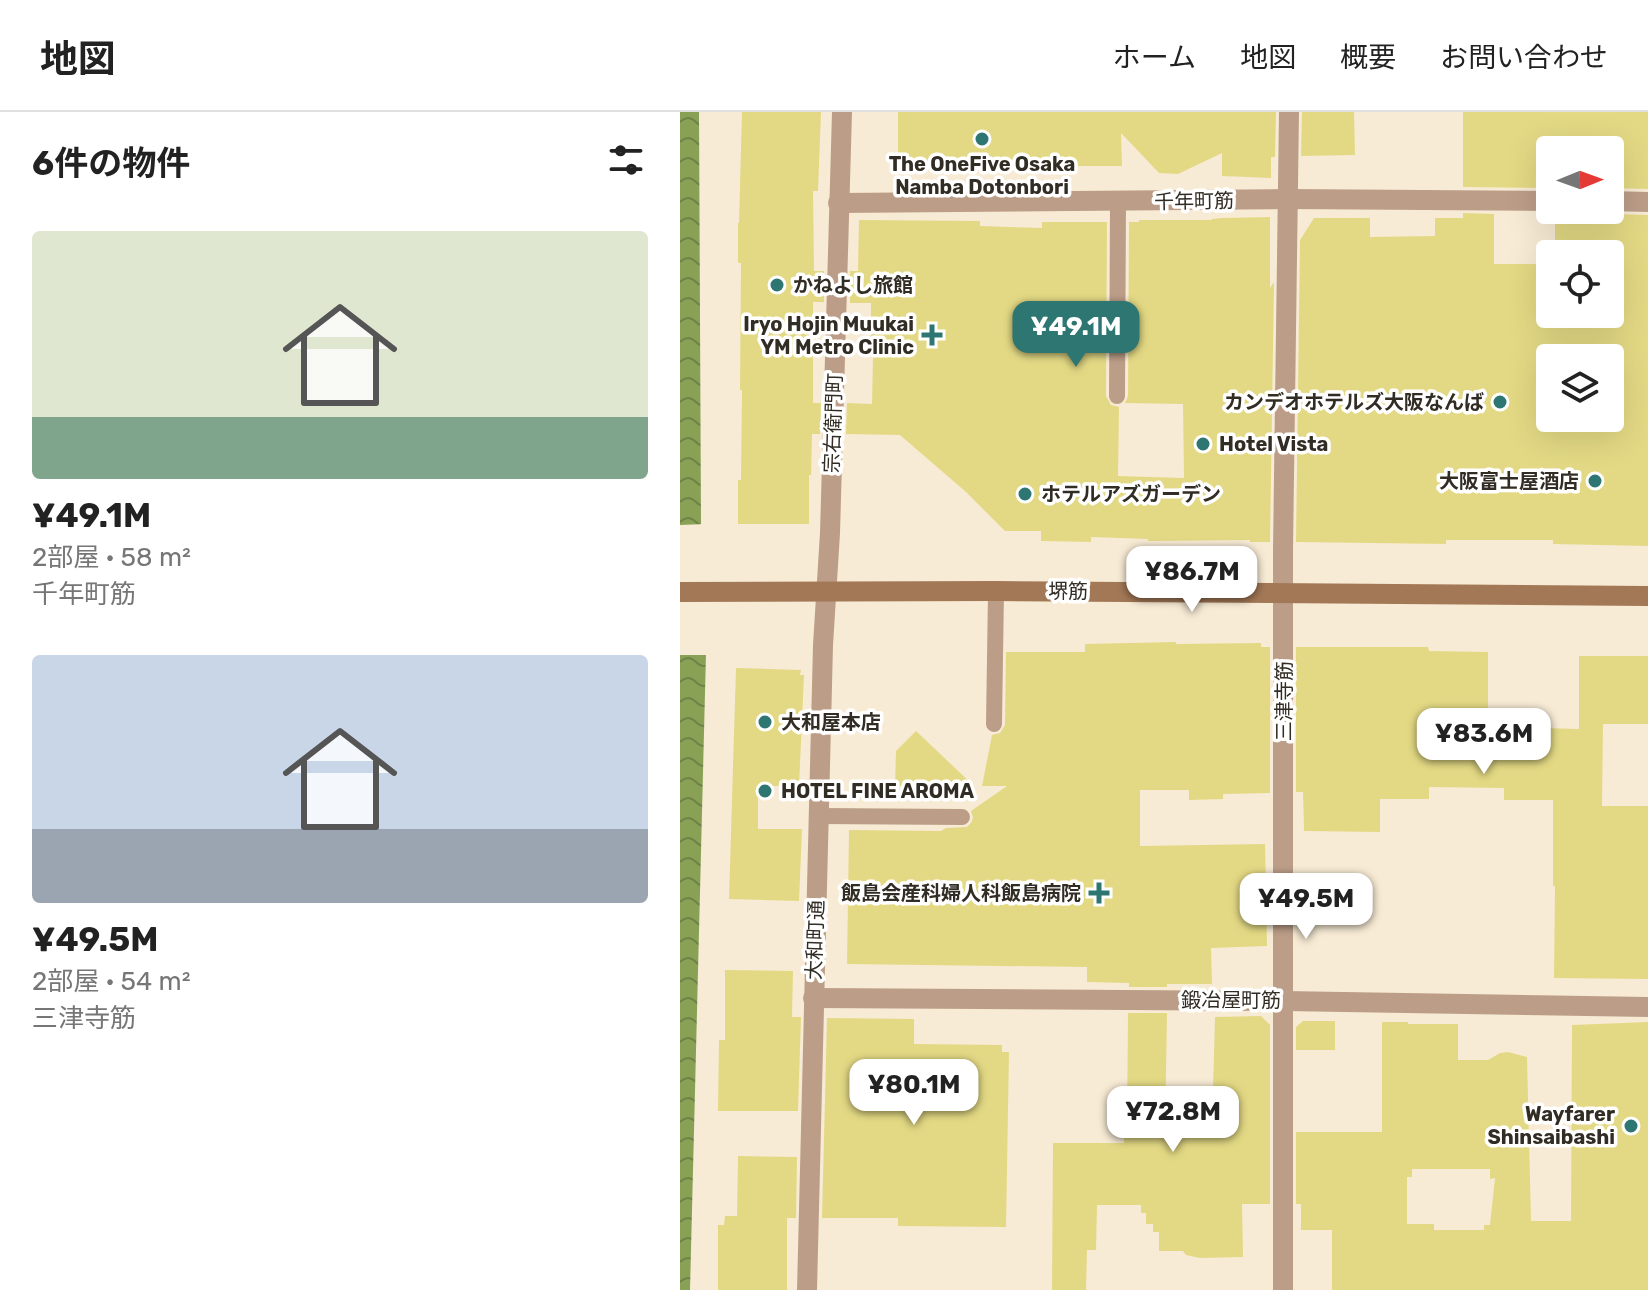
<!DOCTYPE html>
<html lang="ja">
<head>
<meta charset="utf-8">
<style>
	:root { --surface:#fff; --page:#f2f2f2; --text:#222; --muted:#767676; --line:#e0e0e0; --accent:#2d7671 }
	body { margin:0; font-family:Rubik,"Noto Sans JP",sans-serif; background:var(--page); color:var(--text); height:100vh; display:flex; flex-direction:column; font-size:30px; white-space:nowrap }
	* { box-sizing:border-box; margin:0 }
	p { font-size:26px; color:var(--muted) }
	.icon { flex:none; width:44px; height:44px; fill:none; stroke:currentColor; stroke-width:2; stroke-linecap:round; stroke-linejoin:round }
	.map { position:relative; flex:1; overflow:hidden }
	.drawer { display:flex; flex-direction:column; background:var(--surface); width:680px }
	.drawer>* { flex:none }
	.needle { width:52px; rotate:89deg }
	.controls { position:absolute; left:856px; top:24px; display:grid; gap:16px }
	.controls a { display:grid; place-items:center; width:88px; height:88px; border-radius:8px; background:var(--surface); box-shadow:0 8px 32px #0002; font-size:40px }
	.price { position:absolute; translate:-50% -68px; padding:0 18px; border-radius:16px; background:#fff; color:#222; font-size:26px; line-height:52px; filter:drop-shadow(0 2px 4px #0008) }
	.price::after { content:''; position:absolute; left:50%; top:48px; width:24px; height:18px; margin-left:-12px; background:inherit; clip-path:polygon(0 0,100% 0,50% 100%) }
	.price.active { background:var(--accent); color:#fff }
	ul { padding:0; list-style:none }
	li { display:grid; align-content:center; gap:16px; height:424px; padding:0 32px }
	li span { display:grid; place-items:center; height:248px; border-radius:8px; color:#555 }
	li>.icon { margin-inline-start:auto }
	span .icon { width:144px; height:144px; fill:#fffc; stroke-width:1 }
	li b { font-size:34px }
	h2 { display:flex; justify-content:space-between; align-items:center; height:96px; padding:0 32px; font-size:34px }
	header { display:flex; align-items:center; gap:48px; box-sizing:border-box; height:112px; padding:0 40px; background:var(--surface); border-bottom:2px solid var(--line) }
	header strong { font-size:38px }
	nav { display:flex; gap:44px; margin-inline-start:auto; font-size:28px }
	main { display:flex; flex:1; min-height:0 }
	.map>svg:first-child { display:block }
	.water { fill:url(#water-waves) }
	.pier { fill:#f8ebd5 }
	.building { fill:#e3d984; fill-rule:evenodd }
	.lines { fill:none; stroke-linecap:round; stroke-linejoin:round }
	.service { stroke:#bc9e88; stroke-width:16 }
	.minor { stroke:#bc9e88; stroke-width:20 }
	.secondary { stroke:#a37856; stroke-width:20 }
	.poi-dot { fill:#2d7671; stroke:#fff; stroke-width:3 }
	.labels { text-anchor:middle; stroke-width:7; stroke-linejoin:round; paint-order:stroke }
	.poi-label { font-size:20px; font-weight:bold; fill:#312c24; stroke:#fff; text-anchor:start }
	.street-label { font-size:20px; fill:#312c24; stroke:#fff }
</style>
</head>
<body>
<header>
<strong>地図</strong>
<nav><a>ホーム</a><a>地図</a><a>概要</a><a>お問い合わせ</a></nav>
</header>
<main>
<section class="drawer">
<h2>6件の物件<svg class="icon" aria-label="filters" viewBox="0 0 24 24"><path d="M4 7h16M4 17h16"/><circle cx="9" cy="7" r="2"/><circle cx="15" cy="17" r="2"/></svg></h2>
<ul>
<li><span style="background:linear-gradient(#dfe7d0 75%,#7fa58c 0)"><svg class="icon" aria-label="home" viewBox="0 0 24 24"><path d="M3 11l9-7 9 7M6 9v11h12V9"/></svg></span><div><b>¥49.1M</b><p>2部屋 · 58 m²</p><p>千年町筋</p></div></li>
<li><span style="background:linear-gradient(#c9d6e8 70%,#9aa5b1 0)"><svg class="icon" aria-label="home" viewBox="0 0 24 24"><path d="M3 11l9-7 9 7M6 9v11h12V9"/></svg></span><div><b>¥49.5M</b><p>2部屋 · 54 m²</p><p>三津寺筋</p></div></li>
</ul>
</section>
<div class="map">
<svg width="968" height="1178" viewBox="0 0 968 1178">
	<defs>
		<pattern id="water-waves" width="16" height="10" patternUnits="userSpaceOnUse" patternTransform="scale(2)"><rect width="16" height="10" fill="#88a155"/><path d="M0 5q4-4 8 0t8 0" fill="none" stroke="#708346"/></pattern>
	</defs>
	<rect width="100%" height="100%" fill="#f8ebd5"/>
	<polygon class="water" points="0,0 19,0 21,413 26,541 10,1178 0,1178"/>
	<polygon class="pier" points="25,412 30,543 0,543 0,413"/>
	<g class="building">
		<polygon points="62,0 141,0 138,79 133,79 134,159 144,159 144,190 133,190 133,291 141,291 140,322 132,322 131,363 129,363 129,412 58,412 58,368 61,368 62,278 60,278 61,151 58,151 58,111 59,111"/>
		<polygon points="218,0 596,0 595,45 591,45 591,66 542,64 542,41 498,62 479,61 441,21 442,54 218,54"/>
		<polygon points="622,0 674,0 675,43 621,44"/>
		<polygon points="783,0 968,0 968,77 930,76 930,38 870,38 870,76 783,75"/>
		<path d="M783,101L814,102V152H856V202H930V142H875V105L930,106V102L968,103V434L873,432V428H766V432L616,430L620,128L634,106H690V125L755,124V106H783ZM856,246H930V306H856Z"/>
		<polygon points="590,105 590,176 594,170 590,430 570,430 570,428 468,429 468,427 411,425 411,430 361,429 361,419 325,419 286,380 220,323 166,322 167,291 192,292 193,245 191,245 191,191 170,191 170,159 178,159 179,108 300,109 300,114 362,116 362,110 427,110 426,284 431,293 439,295 438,364 504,366 503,292 445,291 448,284 449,110 459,110 459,108 532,108 532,107 542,106"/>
		<polygon points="496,530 496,532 581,531 581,535 590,535 590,681 543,682 543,687 509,688 509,678 460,678 460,734 585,732 587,834 531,836 532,872 487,872 487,875 449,875 449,871 407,870 407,855 167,852 169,718 261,719 266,716 287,715 291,711 293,706 291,699 327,674 302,674 312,623 320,621 325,613 326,540 405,540 405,532"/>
		<polygon points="616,535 748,535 749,539 808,540 808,647 862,647 862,616 899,617 899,544 968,544 968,612 923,612 922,694 968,694 968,867 874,866 875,774 873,774 873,688 824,688 824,676 749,675 749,687 700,687 700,720 624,719 623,680 616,680"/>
		<polygon points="56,556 121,558 120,563 124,563 119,674 78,674 78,717 122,717 119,789 49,787"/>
		<polygon points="236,619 294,674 215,674 216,639"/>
		<polygon points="45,858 113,859 112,905 121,905 118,999 38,999 39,928 45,928"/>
		<polygon points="448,901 487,901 485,1017 532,1017 535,905 581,904 590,913 590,1092 562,1092 563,1145 520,1146 506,1143 503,1139 479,1139 479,1120 473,1120 473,1112 466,1112 466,1101 461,1101 461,1093 417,1093 416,1138 407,1138 406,1178 372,1178 373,1031 444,1031 444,1017 447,1017"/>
		<polygon points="147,906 234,907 234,932 322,933 322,940 329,940 326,1115 218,1114 218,1106 142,1106"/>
		<polygon points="623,909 655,909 655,938 616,938 616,915"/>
		<path d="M702,910H728V912H778V948H808L820,941L828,940L847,945L851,1109H891L892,913L968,910V1178H652V1118H621V1092H616V1020H702ZM732,1057H810V1067L815,1066L810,1113H804V1118H754V1112H727V1065H732Z"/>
		<polygon points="58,1044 117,1045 116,1106 107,1106 107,1178 38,1178 38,1113 44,1113 45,1104 57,1104"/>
	</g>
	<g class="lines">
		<g class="service">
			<polyline points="437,284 438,90"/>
			<polyline points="314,612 316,479"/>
			<polyline points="138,704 282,705"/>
		</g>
		<g class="minor">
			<polyline points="930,89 968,90"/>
			<polyline points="158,91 608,87 870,89"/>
			<polyline points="133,886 604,889 968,895"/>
			<polyline points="127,1178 143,533 150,421 162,0"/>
			<polyline points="603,1178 603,438 609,0"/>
		</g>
		<polyline class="secondary" points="0,480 316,479 968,484"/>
	</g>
	<g class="poi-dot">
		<circle cx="302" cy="27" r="8"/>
		<circle cx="97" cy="173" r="8"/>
		<path d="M248 211h8v8h8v8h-8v8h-8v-8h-8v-8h8z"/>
		<circle cx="820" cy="290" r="8"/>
		<circle cx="523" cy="332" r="8"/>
		<circle cx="915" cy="369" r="8"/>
		<circle cx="345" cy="382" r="8"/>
		<circle cx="85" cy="610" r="8"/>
		<circle cx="85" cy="679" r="8"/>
		<path d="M415 769h8v8h8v8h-8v8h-8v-8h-8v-8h8z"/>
		<circle cx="951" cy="1014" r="8"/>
	</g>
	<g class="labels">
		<g class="poi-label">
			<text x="302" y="59" text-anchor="middle">The OneFive Osaka<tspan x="302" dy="23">Namba Dotonbori</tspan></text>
			<text x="113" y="180">かねよし旅館</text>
			<text x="234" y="219" text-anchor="end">Iryo Hojin Muukai<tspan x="234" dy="23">YM Metro Clinic</tspan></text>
			<text x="804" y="297" text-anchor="end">カンデオホテルズ大阪なんば</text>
			<text x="539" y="339">Hotel Vista</text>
			<text x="899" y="376" text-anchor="end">大阪富士屋酒店</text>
			<text x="361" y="389">ホテルアズガーデン</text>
			<text x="101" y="617">大和屋本店</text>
			<text x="101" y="686">HOTEL FINE AROMA</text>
			<text x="401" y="788" text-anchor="end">飯島会産科婦人科飯島病院</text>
			<text x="935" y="1009" text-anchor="end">Wayfarer<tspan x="935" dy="23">Shinsaibashi</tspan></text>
		</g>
		<g class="street-label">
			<text transform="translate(514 89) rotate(-1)" y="7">千年町筋</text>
			<text transform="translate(153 311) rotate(-88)" y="7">宗右衛門町</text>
			<text x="388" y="486">堺筋</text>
			<text transform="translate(604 589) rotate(-90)" y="7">三津寺筋</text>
			<text transform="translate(135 828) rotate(-88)" y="7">大和町通</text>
			<text x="551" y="895">鍛冶屋町筋</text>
		</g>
	</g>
</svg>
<div class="controls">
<a><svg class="needle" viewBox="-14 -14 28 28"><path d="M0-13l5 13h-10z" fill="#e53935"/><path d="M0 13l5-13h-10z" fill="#767676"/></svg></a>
<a><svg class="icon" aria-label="locate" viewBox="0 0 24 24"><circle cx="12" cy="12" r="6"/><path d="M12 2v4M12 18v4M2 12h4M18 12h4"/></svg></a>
<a><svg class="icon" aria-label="layers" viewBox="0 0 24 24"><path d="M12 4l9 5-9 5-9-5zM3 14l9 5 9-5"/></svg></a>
</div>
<b class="price active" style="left:396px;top:257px">¥49.1M</b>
<b class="price" style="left:512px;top:502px">¥86.7M</b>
<b class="price" style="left:804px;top:664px">¥83.6M</b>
<b class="price" style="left:626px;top:829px">¥49.5M</b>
<b class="price" style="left:234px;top:1015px">¥80.1M</b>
<b class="price" style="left:493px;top:1042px">¥72.8M</b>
</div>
</main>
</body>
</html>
